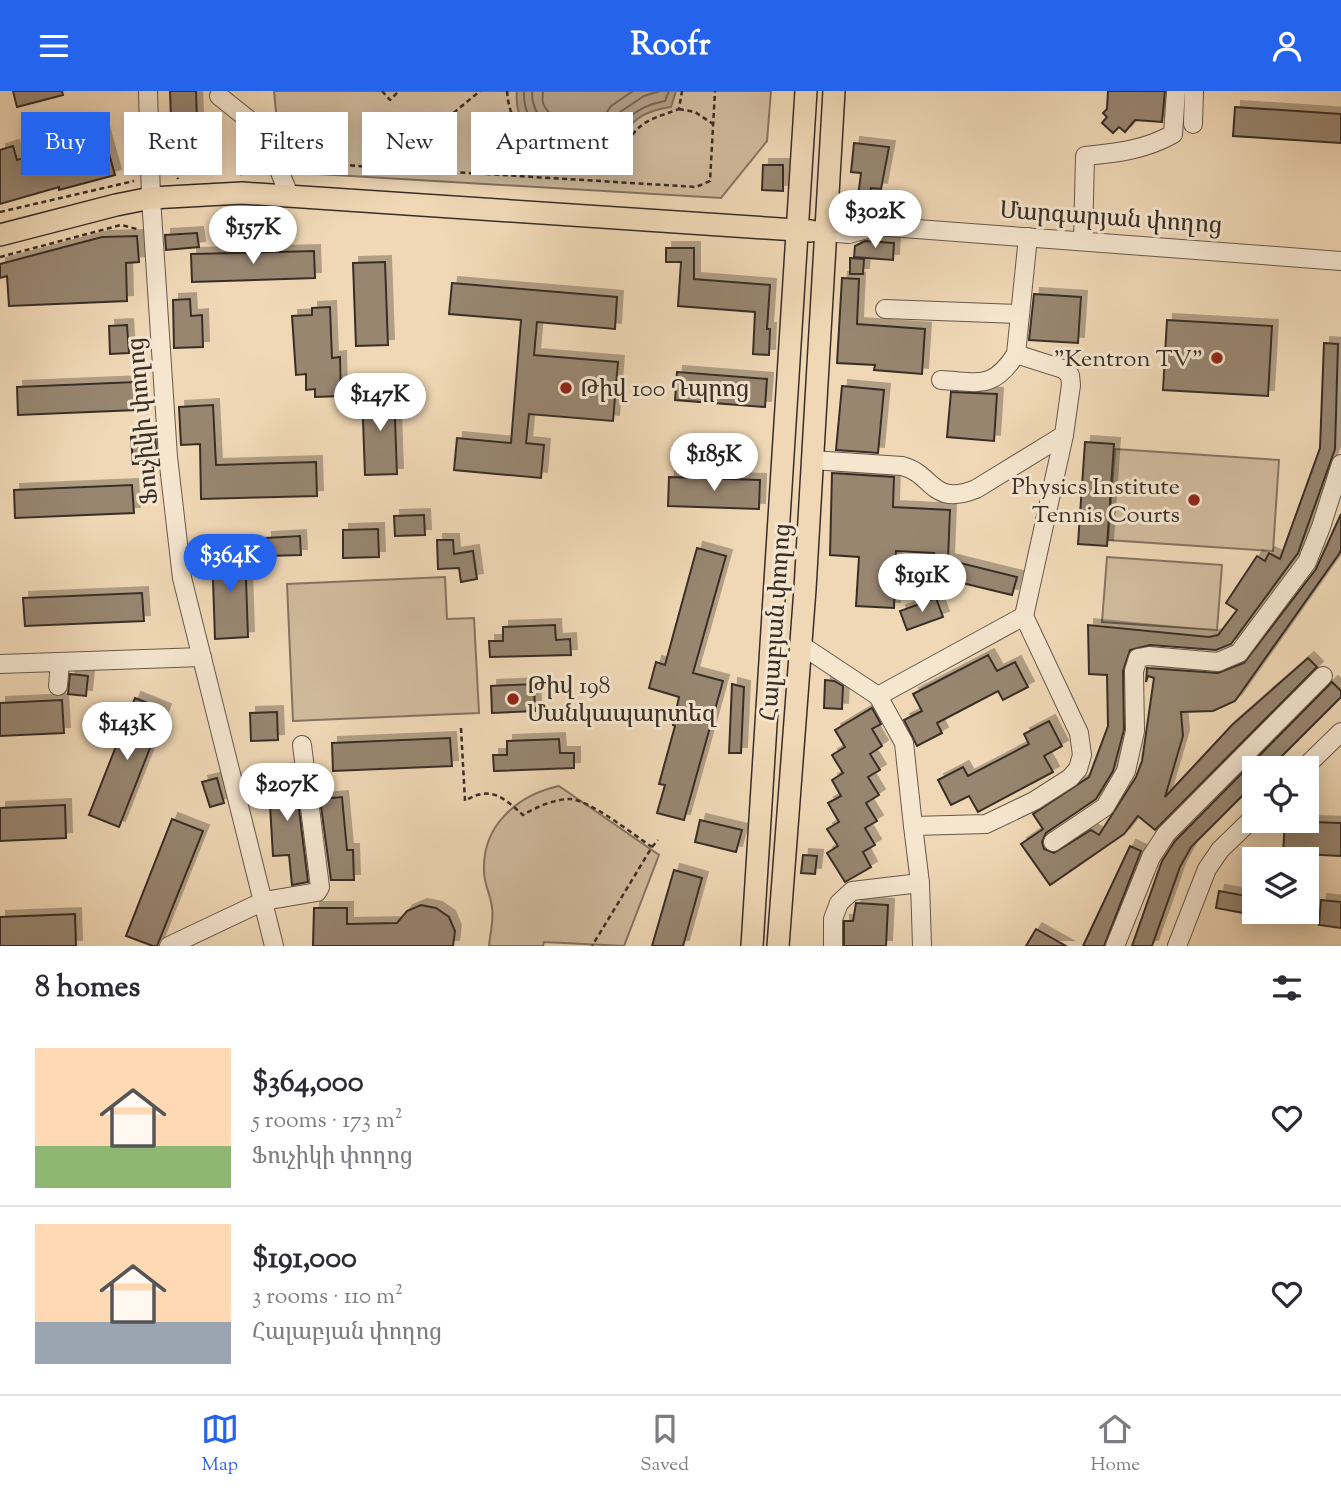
<!DOCTYPE html>
<html lang="en">
<head>
<meta charset="utf-8">
<style>
	:root { --surface:#fff; --page:#f7f7f7; --text:#2b2b33; --muted:#7c7c81; --line:#e1e1e2; --accent:#2563eb }
	body { margin:0; font-family:"Sorts Mill Goudy","Noto Serif Armenian",serif; background:var(--page); color:var(--text); height:100vh; display:flex; flex-direction:column; font-size:26px; white-space:nowrap }
	* { box-sizing:border-box; margin:0 }
	p { font-size:23px; color:var(--muted) }
	.icon { flex:none; width:38px; height:38px; fill:none; stroke:currentColor; stroke-width:2; stroke-linecap:round; stroke-linejoin:round }
	.map { position:relative; height:855px; overflow:hidden }
	.panel { display:flex; flex-direction:column; background:var(--surface); flex:1 }
	.panel>* { flex:none }
	.top-card { position:absolute; left:21px; top:21px; width:700px; height:63px; display:flex; gap:14px }
	.tools { position:absolute; left:1242px; top:665px; display:grid; gap:14px }
	.tools a { display:grid; place-items:center; width:77px; height:77px; border-radius:0px; background:var(--surface); box-shadow:0 4px 18px #0003; font-size:35px }
	.price { position:absolute; translate:-50% -60px; padding:0 16px; border-radius:24px; background:#fff; color:#222; font-size:23px; line-height:46px; filter:drop-shadow(0 2px 4px #0008) }
	.price::after { content:''; position:absolute; left:50%; top:42px; width:21px; height:16px; margin-left:-10px; background:inherit; clip-path:polygon(0 0,100% 0,50% 100%) }
	.price.current { background:var(--accent); color:#fff }
	ul { padding:0; list-style:none }
	li { display:flex; align-items:center; gap:21px; height:175px; padding:0 35px }
	li+li { border-top:2px solid var(--line) }
	li span { display:grid; place-items:center; flex:none; width:196px; height:140px; border-radius:0px; color:#555 }
	li>.icon { margin-inline-start:auto }
	span .icon { width:84px; height:84px; fill:#fffc; stroke-width:1 }
	li b { font-size:30px }
	h2 { display:flex; justify-content:space-between; align-items:center; height:84px; padding:0 35px; font-size:30px }
	.tag { padding:0 24px; border-radius:0px; background:var(--surface); box-shadow:0 4px 18px #0003; font-size:24px; line-height:63px }
	.tag.current { background:var(--accent); color:#fff }
	header { display:flex; justify-content:space-between; align-items:center; height:91px; padding:0 35px; background:var(--accent); color:#fff; font-size:32px; font-weight:800 }
	.dock { display:flex; justify-content:space-around; align-items:center; height:98px; border-top:2px solid var(--line); background:var(--surface); font-size:19px; color:var(--muted) }
	.dock a { display:grid; justify-items:center; gap:4px }
	.dock .current { color:var(--accent) }
	.map>svg:first-child { display:block }
	.green { fill:#d1bb9e; stroke:#857462; stroke-width:2 }
	.water { fill:#b29e85; stroke:#82715f; stroke-width:2 }
	.lines { fill:none; stroke-linecap:round; stroke-linejoin:round }
	.shore { stroke:#766656; stroke-width:2 }
	.building { fill:#988671; stroke:#392e27; stroke-width:2; filter:url(#shadow) }
	.minor-casing { stroke:#67584b; stroke-width:20 }
	.major-casing { stroke:#392e27; stroke-width:24 }
	.path { stroke:#392e27; stroke-width:2.5; stroke-dasharray:5 3.5; stroke-linecap:butt }
	.minor { stroke:#f5e6d0; stroke-width:18 }
	.major { stroke:#f0d8b6; stroke-width:21 }
	.poi-dot { fill:#8f2418; stroke:#f5e6d0; stroke-width:2.5 }
	.labels { text-anchor:middle; stroke-width:6; stroke-linejoin:round; paint-order:stroke }
	.street-label { font-size:24px; fill:#392e27; stroke:#f5e6d0 }
	.poi-label { font-size:24px; fill:#392e27; stroke:#f5e6d0; text-anchor:end }
</style>
</head>
<body>
<header><svg class="icon" aria-label="menu" viewBox="0 0 24 24"><path d="M4 6h16M4 12h16M4 18h16"/></svg>Roofr<svg class="icon" aria-label="person" viewBox="0 0 24 24"><circle cx="12" cy="8" r="4"/><path d="M4 21q1-7 8-7t8 7"/></svg></header>
<div class="map">
<svg width="1341" height="855" viewBox="0 0 1341 855">
	<defs>
		<filter id="shadow"><feDropShadow dx="6" dy="-6" stdDeviation="0" flood-color="#0004"/></filter>
	</defs>
	<rect width="100%" height="100%" fill="#f0d8b6"/>
	<filter id="stains"><feTurbulence type="fractalNoise" baseFrequency=".00286" numOctaves="4"/><feColorMatrix values="0 0 0 0 .2 0 0 0 0 .09 0 0 0 0 .02 0 0 0 .5 -.17"/></filter>
	<radialGradient id="worn" r=".72"><stop offset=".6" stop-color="#630" stop-opacity="0"/><stop offset="1" stop-color="#630" stop-opacity=".3"/></radialGradient>
	<g class="green">
		<polygon points="274,0 771,0 767,50 721,107 268,80 272,44 277,31"/>
		<polygon points="1115,358 1279,369 1273,460 1108,449"/>
		<polygon points="1107,466 1222,474 1217,539 1102,531"/>
		<polygon points="445,486 447,528 474,527 479,622 293,630 287,493"/>
		<path d="M559,695L659,764L624,855L544,851L543,855H489C490,843 494,829 492,817C491,804 484,794 484,780C482,734 518,704 559,695Z"/>
	</g>
	<path class="water" d="M517,0H676L671,16C637,21 625,33 618,66C578,61 511,56 517,0Z"/>
	<g class="lines">
		<g class="shore">
			<path d="M524,0C522,49 572,53 610,58L613,56C619,28 638,15 665,10L669,0"/>
			<path d="M532,0C531,38 572,47 603,48L620,21L644,5L660,0"/>
			<path d="M543,0C543,2 542,11 543,12C549,30 580,37 596,37L611,15L633,0"/>
		</g>
	</g>
	<g class="building">
		<polygon points="13,0 62,0 63,4 17,16"/>
		<polygon points="170,0 196,0 198,60 200,60 203,79 181,82 177,58 172,58"/>
		<polygon points="1108,0 1165,0 1162,31 1135,29 1125,41 1119,36 1113,42 1102,32 1107,26 1103,22 1107,18"/>
		<polygon points="1235,16 1341,23 1341,52 1233,45"/>
		<polygon points="103,41 115,84 59,99 59,96 0,113 0,59 13,55 17,69 49,59 47,55"/>
		<polygon points="854,52 889,56 881,98 871,97 868,116 857,114 861,82 851,81"/>
		<polygon points="763,74 783,74 783,100 762,99"/>
		<polygon points="197,142 199,156 166,159 165,144"/>
		<polygon points="137,145 139,171 126,172 127,210 9,215 7,185 0,187 0,173 102,146"/>
		<polygon points="865,150 894,152 893,169 854,166 855,155"/>
		<polygon points="666,157 694,157 694,188 770,194 767,238 770,238 769,264 753,263 755,221 678,215 681,171 666,171"/>
		<polygon points="314,160 315,187 192,191 191,163"/>
		<polygon points="850,167 864,168 863,183 850,183"/>
		<polygon points="385,171 388,254 356,255 353,172"/>
		<polygon points="842,187 859,188 857,233 925,238 922,283 874,279 875,274 837,272"/>
		<polygon points="452,192 617,206 615,238 537,231 534,264 618,271 613,330 529,323 526,352 544,354 541,387 454,379 457,347 511,352 521,229 449,223"/>
		<polygon points="1034,203 1081,206 1078,252 1029,249"/>
		<polygon points="190,208 191,225 202,224 203,256 174,257 173,209"/>
		<polygon points="330,216 332,267 340,266 341,305 315,306 315,298 306,299 306,283 296,284 292,225 312,224 312,217"/>
		<polygon points="1167,229 1272,235 1268,305 1163,299"/>
		<polygon points="127,234 129,262 110,263 109,235"/>
		<polygon points="1324,252 1338,253 1335,358 1298,462 1231,553 1216,559 1150,554 1130,559 1123,580 1124,639 1113,680 1096,708 1046,742 1042,751 1044,758 1054,762 1091,739 1099,744 1136,686 1142,670 1154,587 1148,585 1146,591 1147,577 1218,582 1244,572 1316,478 1341,423 1341,459 1339,463 1235,610 1213,620 1181,621 1183,645 1165,706 1232,634 1308,567 1317,576 1155,739 1138,725 1124,743 1050,794 1021,753 1043,738 1033,723 1089,686 1108,635 1107,584 1089,583 1088,534 1209,546 1218,544 1237,519 1226,512 1257,465 1265,470 1269,462 1280,468 1320,357"/>
		<polygon points="677,281 767,288 765,316 675,309"/>
		<polygon points="136,291 137,319 18,324 17,296"/>
		<polygon points="842,295 884,299 878,362 836,359"/>
		<polygon points="394,300 397,383 365,384 362,302"/>
		<polygon points="951,301 997,303 994,350 947,346"/>
		<polygon points="213,314 216,374 316,371 317,405 201,408 200,353 181,354 179,316"/>
		<polygon points="155,344 157,372 133,373 131,346"/>
		<polygon points="1085,351 1114,353 1107,455 1078,453"/>
		<polygon points="832,382 894,386 893,416 950,419 948,469 1017,486 1012,504 929,484 934,462 896,460 894,517 856,515 859,466 830,464"/>
		<polygon points="669,386 760,389 759,418 668,415"/>
		<polygon points="132,394 134,422 15,427 14,399"/>
		<polygon points="424,424 425,444 395,445 394,425"/>
		<polygon points="378,438 379,466 343,467 343,439"/>
		<polygon points="300,445 301,464 266,465 266,447"/>
		<polygon points="437,449 453,449 454,463 473,460 477,488 461,491 459,477 438,478"/>
		<polygon points="697,457 726,465 693,582 723,590 684,729 657,722 665,694 659,693 675,635 673,634 679,606 649,597 656,571 665,574"/>
		<polygon points="245,459 248,546 215,548 212,460"/>
		<polygon points="142,502 144,530 25,535 23,507"/>
		<polygon points="936,507 943,526 907,539 900,520"/>
		<polygon points="555,534 556,549 570,548 571,564 490,566 489,550 503,550 503,536"/>
		<polygon points="988,564 997,580 1015,571 1028,596 1003,609 998,600 937,632 942,642 917,655 904,629 922,620 913,603"/>
		<polygon points="70,583 88,585 86,605 68,603"/>
		<polygon points="825,589 834,590 843,595 842,618 824,617"/>
		<polygon points="1332,591 1341,600 1341,606 1270,677 1255,677 1255,692 1191,756 1180,776 1152,855 1132,855 1162,770 1175,750"/>
		<polygon points="534,593 535,620 492,622 491,595"/>
		<polygon points="732,593 744,596 741,662 729,662"/>
		<polygon points="135,607 165,619 119,736 89,724"/>
		<polygon points="62,609 64,642 0,645 0,612"/>
		<polygon points="872,617 881,633 872,638 882,655 870,663 880,679 868,686 879,704 866,712 877,730 865,737 875,754 863,761 871,776 845,791 827,762 838,755 827,738 839,731 828,712 841,705 832,689 843,682 832,664 845,656 835,639"/>
		<polygon points="277,621 278,649 251,650 250,622"/>
		<polygon points="1049,630 1062,655 1044,665 1053,681 978,721 969,705 951,714 938,689 963,676 968,685 1029,653 1024,643"/>
		<polygon points="450,647 452,675 333,680 332,652"/>
		<polygon points="559,648 560,662 574,662 574,677 494,680 493,664 507,664 507,650"/>
		<polygon points="294,678 308,791 292,794 289,764 273,765 268,680"/>
		<polygon points="217,687 224,712 210,716 202,691"/>
		<polygon points="342,706 347,759 353,759 354,789 331,789 320,708"/>
		<polygon points="65,714 66,747 0,750 0,717"/>
		<polygon points="172,728 203,740 157,855 153,855 126,845"/>
		<polygon points="700,729 742,739 736,761 695,751"/>
		<polygon points="1285,730 1341,732 1341,765 1283,762"/>
		<polygon points="1130,755 1141,760 1104,855 1083,855"/>
		<polygon points="803,764 817,765 815,783 801,782"/>
		<polygon points="674,779 702,787 683,855 652,855"/>
		<polygon points="1219,800 1247,805 1244,822 1216,817"/>
		<polygon points="1321,809 1341,811 1341,837 1319,834"/>
		<polygon points="856,812 888,814 886,855 844,855 844,830 853,830"/>
		<polygon points="421,814 436,817 449,826 455,840 453,855 313,855 314,817 347,817 347,833 397,832 407,820"/>
		<polygon points="75,823 76,855 0,855 0,826"/>
		<polygon points="1036,838 1066,855 1026,855"/>
	</g>
	<g class="lines">
		<defs>
			<g id="minor">
				<polyline points="148,0 151,107 168,366 182,487 274,855"/>
				<polyline points="219,5 254,33 266,46 287,99"/>
				<polyline points="1193,33 1194,0"/>
				<polyline points="826,128 877,135 1341,170"/>
				<polyline points="825,141 849,143 870,137"/>
				<path d="M1083,150L1085,65C1116,62 1145,59 1173,43L1176,0"/>
				<polyline points="885,218 1020,223"/>
				<path d="M941,289C979,291 993,299 1016,263"/>
				<path d="M812,369L902,375C934,383 931,416 976,398L1064,344"/>
				<polyline points="801,554 878,605 1024,525"/>
				<polyline points="0,573 202,566"/>
				<polyline points="58,595 60,571"/>
				<polyline points="878,605 904,652 913,735"/>
				<polyline points="1304,677 1341,641"/>
				<polyline points="1053,751 1105,716 1126,680 1135,640 1134,580 1138,567 1149,565 1218,571 1239,562 1307,471 1321,436 1341,373"/>
				<polyline points="169,855 264,810 317,801 320,796 302,654"/>
				<polyline points="833,855 833,828 839,812 852,800 920,792"/>
				<polyline points="922,855 920,792 913,735 986,733 1034,710 1070,687 1078,678 1082,664 1079,642 1024,525 1064,344 1071,294 1070,284 1063,278 1016,263 1028,146"/>
				<polyline points="1115,855 1151,766 1166,743 1323,585"/>
				<polyline points="1177,855 1207,778 1220,759 1255,725"/>
			</g>
			<g id="major">
				<polyline points="0,144 116,114 151,107 242,102 811,140"/>
				<polyline points="752,855 806,0"/>
				<polyline points="778,855 805,498 834,0"/>
			</g>
		</defs>
		<use href="#minor" class="minor-casing"/>
		<use href="#major" class="major-casing"/>
		<g class="path">
			<polyline points="382,0 390,9 399,0"/>
			<path d="M507,0C508,12 510,21 516,32C518,37 523,39 528,43C555,63 587,72 621,71C633,32 643,31 679,18L682,0"/>
			<polyline points="679,18 695,21 713,33"/>
			<polyline points="291,67 357,75 696,96 710,90 715,0"/>
			<polyline points="169,72 178,88"/>
			<polyline points="388,76 480,0"/>
			<polyline points="240,84 254,63 257,63"/>
			<polyline points="0,121 134,90"/>
			<polyline points="0,166 121,134 137,138"/>
			<path d="M461,637L465,710C490,694 503,706 523,724C536,716 555,708 570,708C590,709 634,744 652,756L592,855"/>
			<polyline points="652,756 658,749"/>
		</g>
		<use href="#minor" class="minor"/>
		<use href="#major" class="major"/>
	</g>
	<g class="poi-dot">
		<circle cx="1217" cy="267" r="7"/>
		<circle cx="566" cy="297" r="7"/>
		<circle cx="1194" cy="409" r="7"/>
		<circle cx="513" cy="608" r="7"/>
	</g>
	<g class="labels">
		<g class="street-label">
			<text transform="translate(1111 126) rotate(4)" y="8">Մարգարյան փողոց</text>
			<text transform="translate(142 330) rotate(-95)" y="8">Ֆուչիկի փողոց</text>
			<text transform="translate(775 531) rotate(-86)" y="8">Հալաբյան փողոց</text>
		</g>
		<g class="poi-label">
			<text x="1203" y="275">"Kentron TV"</text>
			<text x="580" y="305" text-anchor="start">Թիվ 100 Դպրոց</text>
			<text x="1180" y="403">Physics Institute<tspan x="1180" dy="28">Tennis Courts</tspan></text>
			<text x="527" y="602" text-anchor="start">Թիվ 198<tspan x="527" dy="28">Մանկապարտեզ</tspan></text>
		</g>
	</g>
	<rect width="100%" height="100%" filter="url(#stains)"/>
	<rect width="100%" height="100%" fill="url(#worn)"/>
</svg>
<div class="tools">
<a><svg class="icon" aria-label="locate" viewBox="0 0 24 24"><circle cx="12" cy="12" r="6"/><path d="M12 2v4M12 18v4M2 12h4M18 12h4"/></svg></a>
<a><svg class="icon" aria-label="layers" viewBox="0 0 24 24"><path d="M12 4l9 5-9 5-9-5zM3 14l9 5 9-5"/></svg></a>
</div>
<b class="price" style="left:875px;top:159px">$302K</b>
<b class="price" style="left:253px;top:175px">$157K</b>
<b class="price" style="left:380px;top:342px">$147K</b>
<b class="price" style="left:714px;top:402px">$185K</b>
<b class="price current" style="left:230px;top:503px">$364K</b>
<b class="price" style="left:922px;top:523px">$191K</b>
<b class="price" style="left:127px;top:671px">$143K</b>
<b class="price" style="left:287px;top:732px">$207K</b>
<div class="top-card">
<a class="tag current">Buy</a>
<a class="tag">Rent</a>
<a class="tag">Filters</a>
<a class="tag">New</a>
<a class="tag">Apartment</a>
</div>
</div>
<section class="panel">
<h2>8 homes<svg class="icon" aria-label="filters" viewBox="0 0 24 24"><path d="M4 7h16M4 17h16"/><circle cx="9" cy="7" r="2"/><circle cx="15" cy="17" r="2"/></svg></h2>
<ul>
<li><span style="background:linear-gradient(#ffd9b3 70%,#8fb573 0)"><svg class="icon" aria-label="home" viewBox="0 0 24 24"><path d="M3 11l9-7 9 7M6 9v11h12V9"/></svg></span><div><b>$364,000</b><p>5 rooms · 173 m²</p><p>Ֆուչիկի փողոց</p></div><svg class="icon" aria-label="heart" viewBox="0 0 24 24"><path d="M12 20l-8-8c-3-5 5-10 8-4 3-6 11-1 8 4z"/></svg></li>
<li><span style="background:linear-gradient(#ffd9b3 70%,#9aa5b1 0)"><svg class="icon" aria-label="home" viewBox="0 0 24 24"><path d="M3 11l9-7 9 7M6 9v11h12V9"/></svg></span><div><b>$191,000</b><p>3 rooms · 110 m²</p><p>Հալաբյան փողոց</p></div><svg class="icon" aria-label="heart" viewBox="0 0 24 24"><path d="M12 20l-8-8c-3-5 5-10 8-4 3-6 11-1 8 4z"/></svg></li>
</ul>
</section>
<nav class="dock">
<a class="current"><svg class="icon" aria-label="map" viewBox="0 0 24 24"><path d="M3 6l6-2 6 2 6-2v14l-6 2-6-2-6 2zM9 4v14M15 6v14"/></svg>Map</a>
<a><svg class="icon" aria-label="saved" viewBox="0 0 24 24"><path d="M7 4h10v16l-5-4-5 4z"/></svg>Saved</a>
<a><svg class="icon" aria-label="home" viewBox="0 0 24 24"><path d="M3 11l9-7 9 7M6 9v11h12V9"/></svg>Home</a>
</nav>
</body>
</html>
